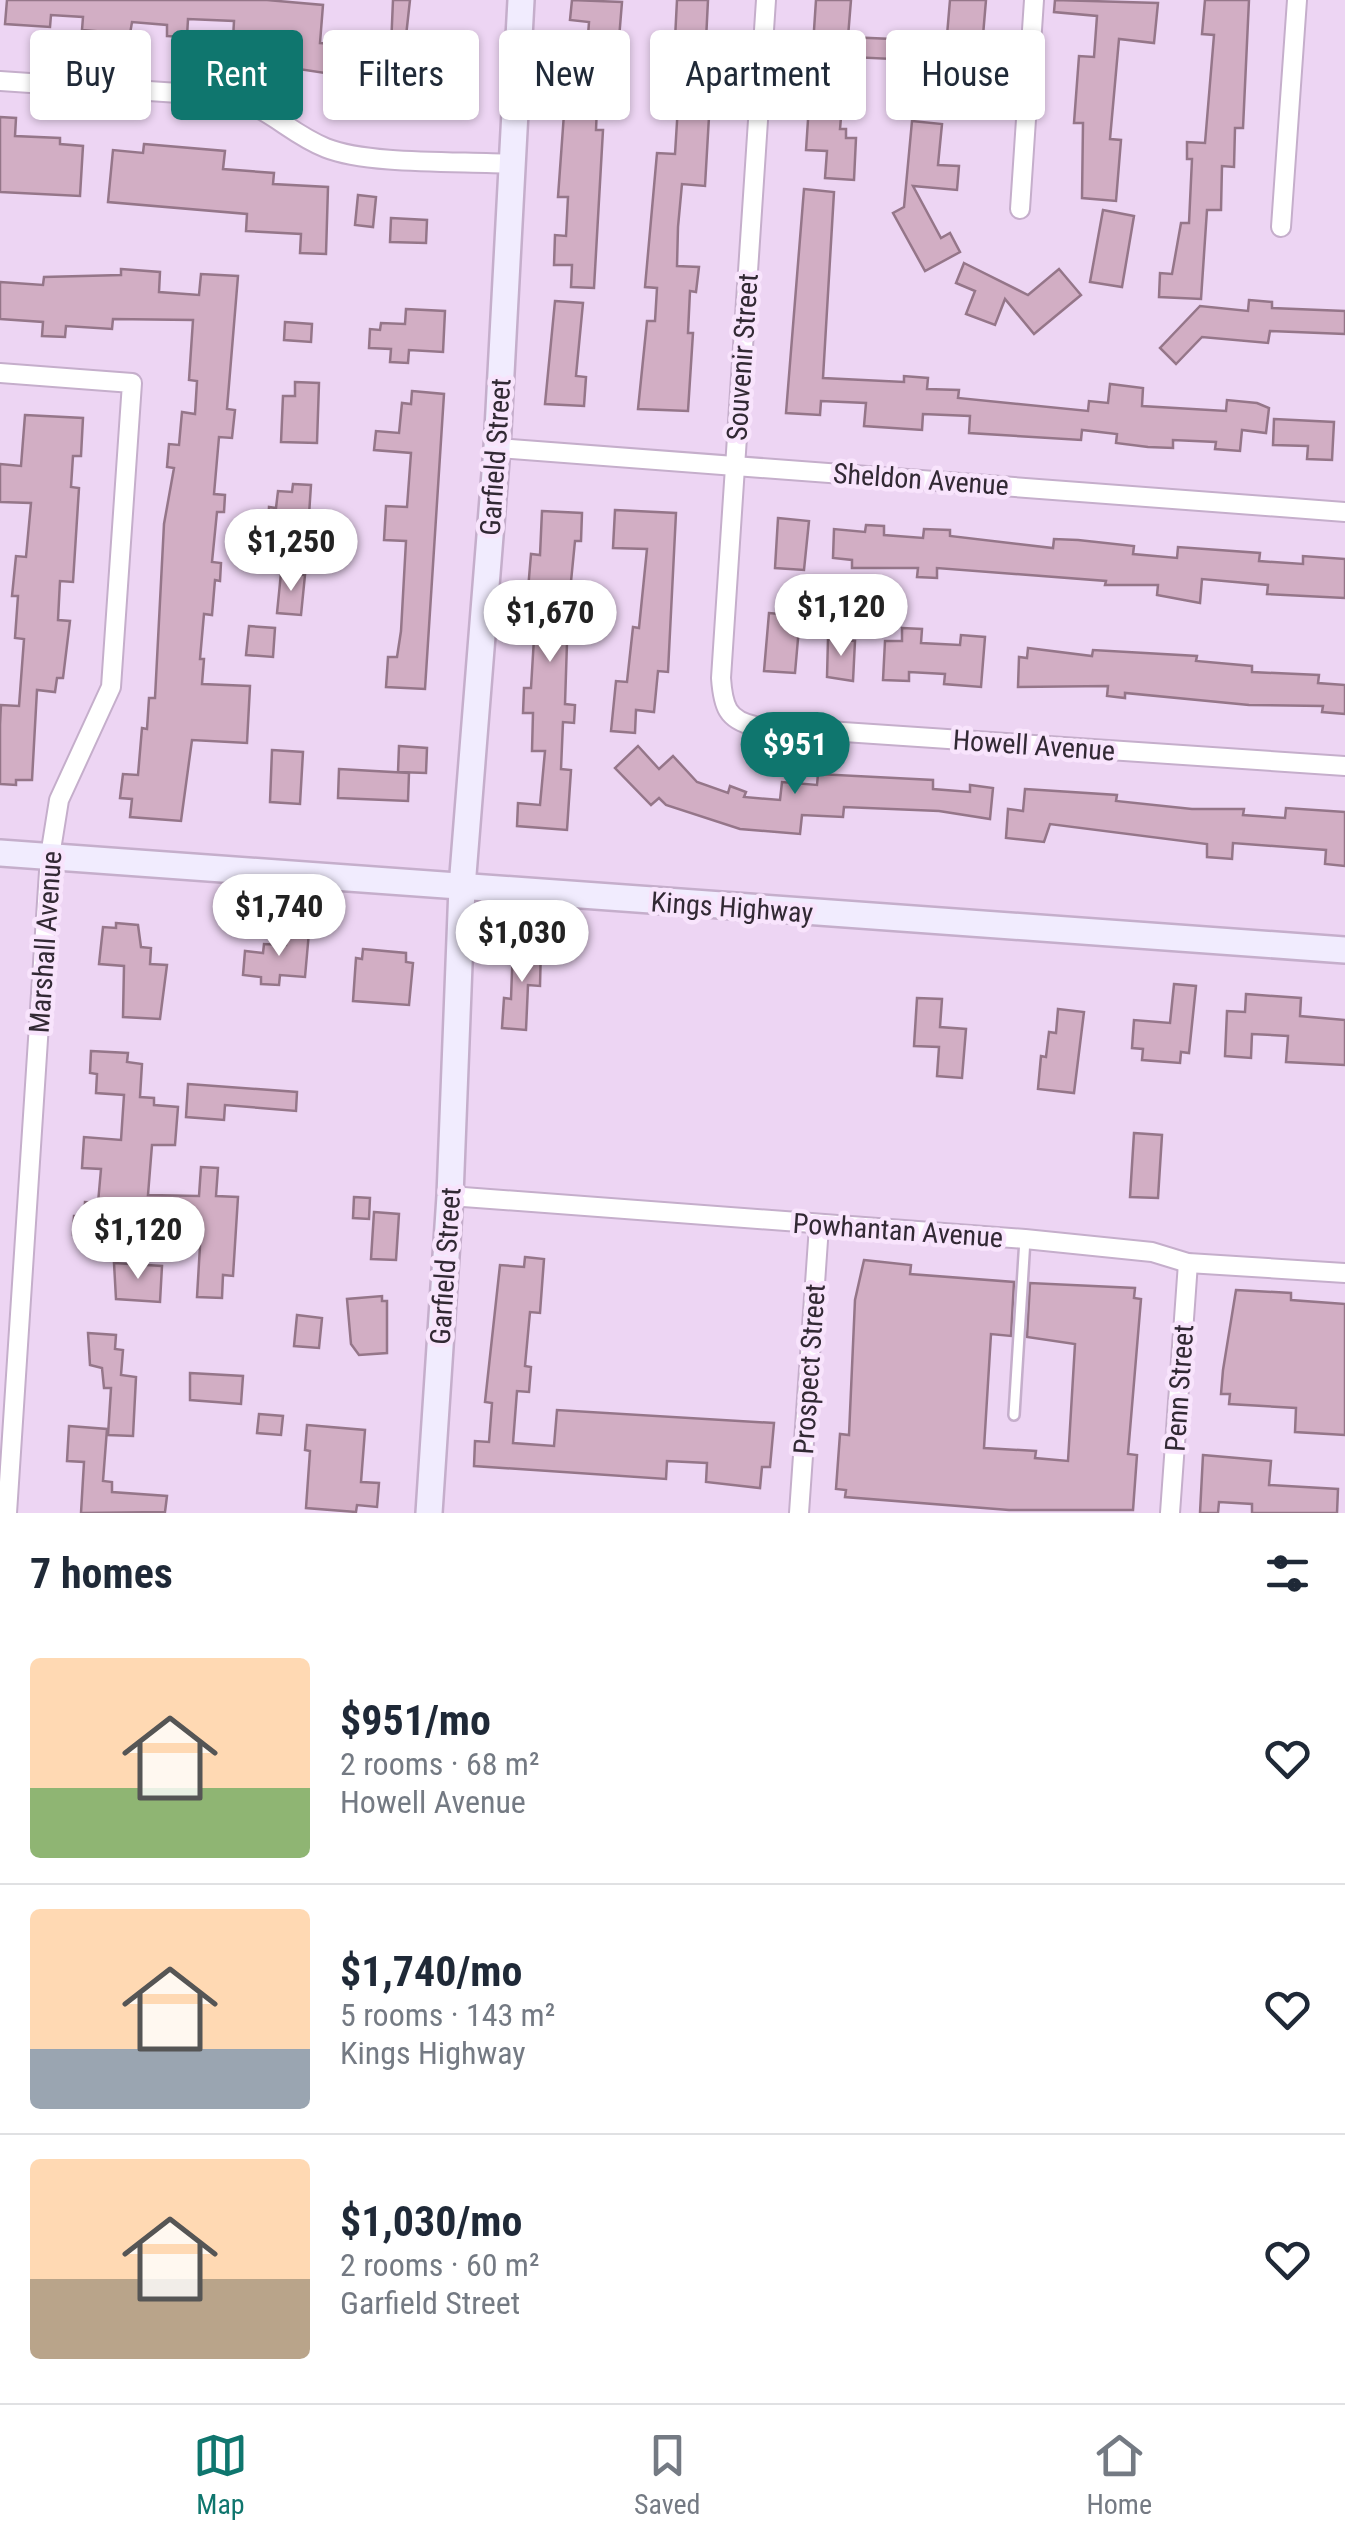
<!DOCTYPE html>
<html lang="en">
<head>
<meta charset="utf-8">
<style>
	:root { --surface:#fff; --page:#f2f2f3; --text:#1f2937; --muted:#747a83; --line:#e0e1e3; --accent:#0f766e }
	body { margin:0; font-family:"Roboto Condensed",sans-serif; background:var(--page); color:var(--text); height:100vh; display:flex; flex-direction:column; font-size:38px; white-space:nowrap }
	* { box-sizing:border-box; margin:0 }
	p { font-size:32px; color:var(--muted) }
	.icon { flex:none; width:55px; height:55px; fill:none; stroke:currentColor; stroke-width:2; stroke-linecap:round; stroke-linejoin:round }
	.map { position:relative; height:1513px; overflow:hidden }
	.drawer { display:flex; flex-direction:column; background:var(--surface); flex:1 }
	.drawer>* { flex:none }
	.banner { position:absolute; left:30px; top:30px; width:1285px; height:90px; display:flex; gap:20px }
	.price { position:absolute; translate:-50% -85px; padding:0 22px; border-radius:35px; background:#fff; color:#222; font-size:32px; line-height:65px; filter:drop-shadow(0 2px 5px #0008) }
	.price::after { content:''; position:absolute; left:50%; top:60px; width:30px; height:22px; margin-left:-15px; background:inherit; clip-path:polygon(0 0,100% 0,50% 100%) }
	.price.current { background:var(--accent); color:#fff }
	ul { padding:0; list-style:none }
	li { display:flex; align-items:center; gap:30px; height:250px; padding:0 30px }
	li+li { border-top:2px solid var(--line) }
	li span { display:grid; place-items:center; flex:none; width:280px; height:200px; border-radius:10px; color:#555 }
	li>.icon { margin-inline-start:auto }
	span .icon { width:120px; height:120px; fill:#fffc; stroke-width:1 }
	li b { font-size:42px }
	h2 { display:flex; justify-content:space-between; align-items:center; height:120px; padding:0 30px; font-size:42px }
	.tag { padding:0 35px; border-radius:10px; background:var(--surface); box-shadow:0 2px 8px #0004; font-size:35px; line-height:90px }
	.tag.current { background:var(--accent); color:#fff }
	.tab-bar { display:flex; justify-content:space-around; align-items:center; height:140px; border-top:2px solid var(--line); background:var(--surface); font-size:28px; color:var(--muted) }
	.tab-bar a { display:grid; justify-items:center; gap:5px }
	.tab-bar .current { color:var(--accent) }
	.map>svg:first-child { display:block }
	.building { fill:#d2aec4; stroke:#957689; stroke-width:2.5 }
	.lines { fill:none; stroke-linecap:round; stroke-linejoin:round }
	.lane-casing { stroke:#c5aecb; stroke-width:14 }
	.street-casing { stroke:#c5aecb; stroke-width:22 }
	.secondary-casing { stroke:#c5aecb; stroke-width:30 }
	.lane { stroke:#fff; stroke-width:9 }
	.street { stroke:#fff; stroke-width:18 }
	.secondary { stroke:#f1ecfe; stroke-width:25 }
	.labels { text-anchor:middle; stroke-width:9; stroke-linejoin:round; paint-order:stroke }
	.street-label { font-size:28px; fill:#322934; stroke:#f8e4fc }
</style>
</head>
<body>
<div class="map">
<svg width="1345" height="1513" viewBox="0 0 1345 1513">
	<rect width="100%" height="100%" fill="#edd5f3"/>
	<g class="building">
		<polygon points="7,0 267,0 323,5 320,43 391,47 393,0 410,0 406,36 414,36 414,48 461,51 460,72 467,72 465,111 427,109 428,95 343,97 345,76 292,68 293,47 280,42 233,39 234,21 188,19 187,37 167,36 167,25 132,22 130,34 82,30 83,17 51,15 50,27 5,24"/>
		<polygon points="572,0 622,2 618,51 587,49 589,22 570,20"/>
		<polygon points="677,0 708,0 704,81 711,82 705,186 682,184 678,227 677,266 699,267 696,292 690,291 688,333 693,333 688,411 638,409 647,321 655,321 657,288 645,287 657,153 675,154 680,74 665,74 667,38 675,39"/>
		<polygon points="816,0 851,0 848,37 892,39 892,59 852,57 850,83 844,83 840,129 846,129 846,138 856,138 854,180 825,178 827,151 806,150"/>
		<polygon points="950,0 986,0 980,71 973,71 970,115 939,113 941,87 933,86 935,46 946,47"/>
		<polygon points="1055,0 1158,3 1154,43 1119,39 1110,139 1121,140 1116,201 1082,198 1083,123 1074,123 1079,56 1094,57 1097,16 1054,12"/>
		<polygon points="1205,0 1249,0 1243,128 1235,128 1234,167 1222,166 1221,210 1207,210 1201,299 1159,297 1160,273 1172,274 1181,223 1189,223 1192,159 1187,159 1187,142 1205,143 1214,35 1202,34"/>
		<polygon points="568,58 599,59 596,130 603,130 594,288 571,287 572,265 554,265 555,235 566,236 568,197 558,197"/>
		<polygon points="0,117 16,118 15,136 60,138 60,144 83,146 80,196 0,192"/>
		<polygon points="912,121 942,124 938,165 959,166 957,190 913,186 941,238 950,233 960,252 925,271 893,213 904,207"/>
		<polygon points="144,144 225,151 223,169 274,173 273,184 328,187 326,254 300,253 301,234 246,231 247,214 108,202 113,150 143,153"/>
		<polygon points="804,189 834,192 823,378 904,382 904,376 928,378 927,389 959,390 958,398 1088,411 1089,401 1108,403 1110,384 1143,388 1142,406 1226,411 1227,400 1257,403 1269,408 1266,433 1242,430 1240,451 1215,449 1216,442 1173,440 1173,448 1148,447 1116,443 1117,434 1082,430 1081,440 969,433 970,416 923,414 922,430 864,426 866,403 821,401 820,415 786,413"/>
		<polygon points="358,195 376,197 373,227 355,225"/>
		<polygon points="1103,210 1134,216 1122,287 1090,282"/>
		<polygon points="391,218 427,220 426,243 390,242"/>
		<polygon points="964,263 1028,295 1059,269 1081,295 1034,334 1005,299 995,325 966,314 975,291 956,283"/>
		<polygon points="121,269 160,272 159,292 199,295 201,274 238,276 227,409 235,410 232,438 219,437 214,494 225,495 224,512 217,512 212,562 221,563 220,581 215,580 212,615 204,614 200,659 204,659 202,684 250,686 247,743 192,740 181,821 130,817 132,799 120,798 123,774 138,775 142,728 147,729 149,698 155,698 164,524 174,468 167,467 169,444 179,445 182,412 195,414 197,381 189,380 193,320 113,319 112,329 66,326 65,337 42,336 43,322 0,319 0,282 43,285 44,277 121,275"/>
		<polygon points="1249,300 1272,302 1272,308 1345,311 1345,334 1270,331 1268,343 1202,337 1176,364 1160,348 1200,306 1248,311"/>
		<polygon points="555,301 583,303 576,376 586,377 584,406 545,404"/>
		<polygon points="406,309 445,311 443,352 409,350 408,363 390,362 391,349 369,348 370,329 380,330 381,323 405,324"/>
		<polygon points="285,322 312,324 311,342 284,340"/>
		<polygon points="295,382 319,383 317,443 281,442 283,396 295,396"/>
		<polygon points="412,391 444,394 425,689 386,687 388,657 397,657 401,631 406,541 384,540 386,506 407,507 411,453 374,450 376,431 399,433 402,403 411,404"/>
		<polygon points="25,415 83,418 81,456 73,456 71,487 79,488 73,582 60,581 58,620 70,621 63,678 57,678 55,692 37,690 32,780 16,780 16,785 0,784 0,725 1,705 19,706 24,639 15,638 18,596 12,596 16,556 26,557 31,503 0,502 0,464 21,466"/>
		<polygon points="1274,419 1334,422 1332,460 1307,459 1308,446 1273,445"/>
		<polygon points="293,484 311,485 308,530 268,528 269,507 276,508 278,491 292,492"/>
		<polygon points="615,510 676,513 668,672 658,671 654,712 636,710 635,733 611,731 616,681 627,682 633,627 639,628 647,549 613,548"/>
		<polygon points="542,511 582,513 581,541 575,541 568,612 565,704 575,705 574,723 563,722 561,769 571,770 567,830 517,826 518,803 540,805 545,751 532,751 533,713 523,713 524,688 531,688 534,638 528,638 527,602 531,554 540,555"/>
		<polygon points="778,518 809,521 804,570 775,568"/>
		<polygon points="866,525 884,526 884,535 923,538 924,529 950,530 950,536 1053,548 1054,539 1078,540 1134,546 1133,554 1177,558 1178,547 1260,553 1259,561 1303,564 1303,556 1345,559 1345,598 1267,594 1268,585 1202,579 1200,603 1157,595 1158,585 1105,585 1106,581 937,568 937,578 917,577 918,568 852,568 852,560 833,558 834,529 865,532"/>
		<polygon points="281,573 305,575 301,615 277,613"/>
		<polygon points="769,613 800,616 795,673 764,671"/>
		<polygon points="249,626 275,628 273,657 246,655"/>
		<polygon points="902,628 922,629 921,643 960,645 961,635 985,637 981,687 944,684 945,674 909,672 909,681 883,680 885,641 902,641"/>
		<polygon points="828,639 855,641 853,681 827,677"/>
		<polygon points="1028,648 1092,656 1093,650 1197,656 1196,661 1252,666 1252,672 1319,675 1318,683 1345,685 1345,714 1322,712 1323,706 1249,705 1125,693 1125,698 1107,696 1108,686 1018,687 1019,657 1027,658"/>
		<polygon points="399,746 427,748 426,773 398,772"/>
		<polygon points="638,746 659,769 673,756 697,782 728,793 730,786 746,792 744,797 780,800 782,782 817,785 818,774 933,780 933,789 970,792 970,785 993,788 990,819 939,811 844,807 843,817 802,815 800,834 740,829 666,805 659,798 651,805 615,768"/>
		<polygon points="272,750 303,752 300,804 270,802"/>
		<polygon points="339,769 409,773 408,801 338,798"/>
		<polygon points="1025,789 1117,795 1116,801 1192,809 1244,809 1243,815 1285,818 1286,808 1345,812 1345,866 1325,864 1326,850 1233,843 1232,859 1207,857 1207,844 1050,824 1044,842 1006,838 1008,809 1023,811"/>
		<polygon points="116,923 138,925 141,947 151,948 150,964 167,965 160,1019 123,1017 124,966 99,964 103,927 116,928"/>
		<polygon points="287,930 309,932 305,977 280,975 279,985 261,984 261,977 243,975 245,951 263,953 264,944 286,945"/>
		<polygon points="513,944 541,945 540,986 528,985 526,1030 502,1028 504,998 511,999"/>
		<polygon points="363,949 406,953 406,962 413,963 409,1005 353,1001 356,958 362,959"/>
		<polygon points="1174,984 1196,986 1189,1053 1181,1052 1180,1063 1142,1060 1143,1049 1132,1048 1134,1020 1170,1023"/>
		<polygon points="1246,994 1301,998 1300,1016 1345,1020 1345,1065 1286,1062 1288,1036 1252,1034 1251,1058 1225,1056 1227,1011 1245,1012"/>
		<polygon points="917,998 942,999 940,1027 966,1029 962,1078 937,1076 939,1047 914,1046"/>
		<polygon points="1058,1009 1084,1012 1074,1093 1038,1089 1041,1056 1046,1057 1049,1032 1056,1033"/>
		<polygon points="91,1051 128,1053 127,1062 142,1064 140,1097 154,1098 154,1105 178,1107 175,1145 152,1145 148,1195 199,1196 201,1167 218,1168 216,1196 238,1197 233,1276 223,1275 222,1298 197,1297 200,1246 174,1245 174,1227 137,1226 117,1238 73,1235 74,1216 84,1216 85,1202 98,1203 101,1169 82,1168 84,1137 121,1140 124,1095 96,1093 97,1074 90,1073"/>
		<polygon points="188,1084 297,1092 296,1111 225,1105 224,1120 186,1117"/>
		<polygon points="1134,1133 1162,1135 1158,1198 1130,1197"/>
		<polygon points="354,1197 370,1198 369,1219 353,1218"/>
		<polygon points="374,1212 399,1214 396,1260 371,1259"/>
		<polygon points="525,1257 544,1259 540,1313 530,1312 525,1366 531,1367 529,1392 517,1391 513,1443 554,1446 557,1410 774,1423 770,1467 762,1467 760,1488 706,1482 707,1463 667,1461 666,1479 474,1466 475,1441 489,1442 492,1403 485,1402 500,1265 524,1267"/>
		<polygon points="864,1260 911,1265 910,1274 1014,1282 1011,1336 991,1334 984,1448 1036,1451 1035,1458 1068,1461 1075,1344 1027,1337 1030,1283 1135,1288 1134,1298 1141,1299 1128,1454 1137,1455 1133,1510 1009,1510 845,1497 846,1490 836,1489 840,1434 849,1435 855,1300"/>
		<polygon points="114,1263 162,1266 160,1302 116,1299"/>
		<polygon points="1236,1290 1291,1293 1291,1300 1345,1304 1345,1435 1295,1432 1296,1408 1229,1404 1230,1394 1221,1394 1223,1370"/>
		<polygon points="382,1296 382,1301 387,1301 387,1353 359,1355 351,1344 347,1299"/>
		<polygon points="297,1315 322,1318 319,1348 294,1346"/>
		<polygon points="88,1333 116,1335 115,1349 123,1350 121,1375 136,1377 133,1436 108,1435 111,1388 104,1388 102,1368 90,1365"/>
		<polygon points="190,1373 243,1376 241,1404 190,1400"/>
		<polygon points="259,1414 283,1416 281,1435 257,1433"/>
		<polygon points="307,1425 365,1430 361,1482 379,1483 377,1507 357,1505 356,1512 306,1508 310,1451 305,1450"/>
		<polygon points="69,1426 107,1429 103,1481 112,1482 112,1492 167,1496 165,1512 81,1513 84,1462 67,1461"/>
		<polygon points="1203,1455 1271,1461 1269,1485 1338,1489 1337,1513 1252,1513 1252,1504 1219,1502 1218,1513 1200,1513"/>
	</g>
	<g class="lines">
		<defs>
			<polyline id="lane" points="1014,1415 1025,1239"/>
			<g id="street">
				<path d="M766,0L721,678C723,706 727,720 755,726L1345,766"/>
				<path d="M0,81L223,96C268,104 286,132 326,148C368,165 463,161 511,164"/>
				<polyline points="1020,209 1034,0"/>
				<polyline points="1281,227 1297,0"/>
				<polyline points="0,373 132,383 111,687 59,800 50,856 7,1513"/>
				<polyline points="497,448 1345,512"/>
				<polyline points="450,1196 1025,1239 1152,1252 1188,1263 1345,1273"/>
				<polyline points="799,1513 819,1226"/>
				<polyline points="1170,1513 1188,1263"/>
			</g>
			<g id="secondary">
				<polyline points="0,853 1345,950"/>
				<polyline points="429,1513 450,1196 462,887 497,448 521,0"/>
			</g>
		</defs>
		<use href="#lane" class="lane-casing"/>
		<use href="#street" class="street-casing"/>
		<use href="#secondary" class="secondary-casing"/>
		<use href="#lane" class="lane"/>
		<use href="#street" class="street"/>
		<use href="#secondary" class="secondary"/>
	</g>
	<g class="labels">
		<g class="street-label">
			<text transform="translate(742 357) rotate(-86)" y="10">Souvenir Street</text>
			<text transform="translate(495 457) rotate(-86)" y="10">Garfield Street</text>
			<text transform="translate(921 479) rotate(4)" y="10">Sheldon Avenue</text>
			<text transform="translate(1034 745) rotate(4)" y="10">Howell Avenue</text>
			<text transform="translate(732 907) rotate(4)" y="10">Kings Highway</text>
			<text transform="translate(45 942) rotate(-86)" y="10">Marshall Avenue</text>
			<text transform="translate(898 1230) rotate(4)" y="10">Powhantan Avenue</text>
			<text transform="translate(445 1266) rotate(-86)" y="10">Garfield Street</text>
			<text transform="translate(809 1369) rotate(-86)" y="10">Prospect Street</text>
			<text transform="translate(1179 1388) rotate(-86)" y="10">Penn Street</text>
		</g>
	</g>
</svg>
<b class="price" style="left:291px;top:594px">$1,250</b>
<b class="price" style="left:841px;top:659px">$1,120</b>
<b class="price" style="left:550px;top:665px">$1,670</b>
<b class="price current" style="left:795px;top:797px">$951</b>
<b class="price" style="left:279px;top:959px">$1,740</b>
<b class="price" style="left:522px;top:985px">$1,030</b>
<b class="price" style="left:138px;top:1282px">$1,120</b>
<div class="banner">
<a class="tag">Buy</a>
<a class="tag current">Rent</a>
<a class="tag">Filters</a>
<a class="tag">New</a>
<a class="tag">Apartment</a>
<a class="tag">House</a>
</div>
</div>
<section class="drawer">
<h2>7 homes<svg class="icon" aria-label="filters" viewBox="0 0 24 24"><path d="M4 7h16M4 17h16"/><circle cx="9" cy="7" r="2"/><circle cx="15" cy="17" r="2"/></svg></h2>
<ul>
<li><span style="background:linear-gradient(#ffd9b3 65%,#8fb573 0)"><svg class="icon" aria-label="home" viewBox="0 0 24 24"><path d="M3 11l9-7 9 7M6 9v11h12V9"/></svg></span><div><b>$951/mo</b><p>2 rooms · 68 m²</p><p>Howell Avenue</p></div><svg class="icon" aria-label="heart" viewBox="0 0 24 24"><path d="M12 20l-8-8c-3-5 5-10 8-4 3-6 11-1 8 4z"/></svg></li>
<li><span style="background:linear-gradient(#ffd9b3 70%,#9aa5b1 0)"><svg class="icon" aria-label="home" viewBox="0 0 24 24"><path d="M3 11l9-7 9 7M6 9v11h12V9"/></svg></span><div><b>$1,740/mo</b><p>5 rooms · 143 m²</p><p>Kings Highway</p></div><svg class="icon" aria-label="heart" viewBox="0 0 24 24"><path d="M12 20l-8-8c-3-5 5-10 8-4 3-6 11-1 8 4z"/></svg></li>
<li><span style="background:linear-gradient(#ffd9b3 60%,#b9a48a 0)"><svg class="icon" aria-label="home" viewBox="0 0 24 24"><path d="M3 11l9-7 9 7M6 9v11h12V9"/></svg></span><div><b>$1,030/mo</b><p>2 rooms · 60 m²</p><p>Garfield Street</p></div><svg class="icon" aria-label="heart" viewBox="0 0 24 24"><path d="M12 20l-8-8c-3-5 5-10 8-4 3-6 11-1 8 4z"/></svg></li>
</ul>
</section>
<nav class="tab-bar">
<a class="current"><svg class="icon" aria-label="map" viewBox="0 0 24 24"><path d="M3 6l6-2 6 2 6-2v14l-6 2-6-2-6 2zM9 4v14M15 6v14"/></svg>Map</a>
<a><svg class="icon" aria-label="saved" viewBox="0 0 24 24"><path d="M7 4h10v16l-5-4-5 4z"/></svg>Saved</a>
<a><svg class="icon" aria-label="home" viewBox="0 0 24 24"><path d="M3 11l9-7 9 7M6 9v11h12V9"/></svg>Home</a>
</nav>
</body>
</html>
